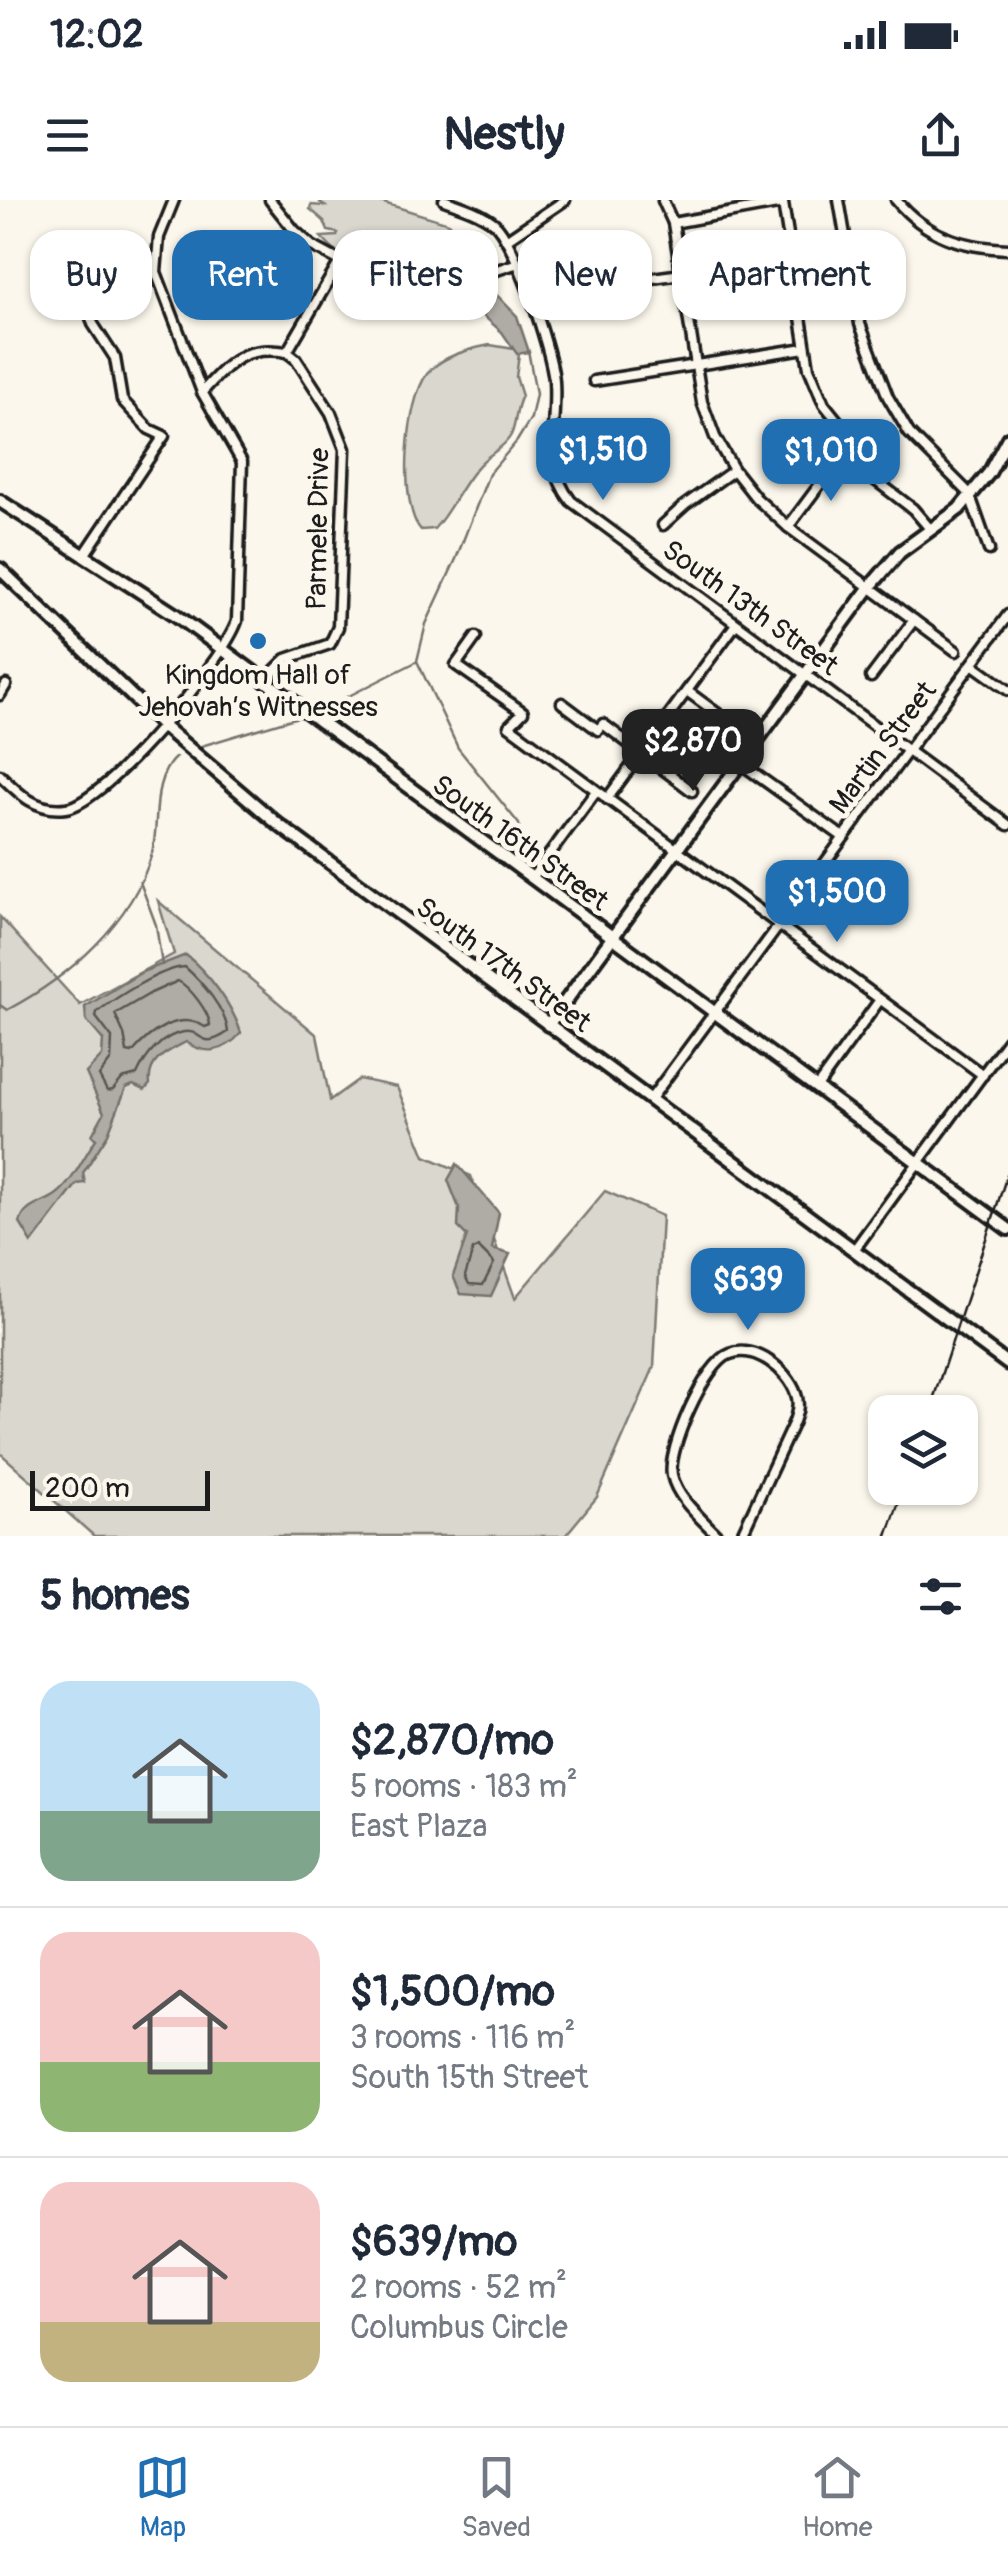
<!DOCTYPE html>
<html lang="en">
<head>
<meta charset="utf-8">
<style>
	:root { --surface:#fff; --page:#f2f2f3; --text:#1f2937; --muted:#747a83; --line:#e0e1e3; --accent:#1f6fb2 }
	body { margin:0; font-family:Pangolin,sans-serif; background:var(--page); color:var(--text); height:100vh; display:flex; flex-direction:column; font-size:38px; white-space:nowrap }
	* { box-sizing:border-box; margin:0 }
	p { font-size:32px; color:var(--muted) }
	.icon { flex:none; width:55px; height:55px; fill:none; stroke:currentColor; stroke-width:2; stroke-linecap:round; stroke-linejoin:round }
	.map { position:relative; height:1336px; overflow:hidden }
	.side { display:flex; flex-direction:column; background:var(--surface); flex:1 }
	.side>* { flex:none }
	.top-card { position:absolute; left:30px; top:30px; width:950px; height:90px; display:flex; gap:20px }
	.fabs { position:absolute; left:868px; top:1195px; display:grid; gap:20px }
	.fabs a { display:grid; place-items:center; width:110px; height:110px; border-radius:20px; background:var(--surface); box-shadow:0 2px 8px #0004; font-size:50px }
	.scale { position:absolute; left:30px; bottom:25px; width:180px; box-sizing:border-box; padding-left:10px; border:5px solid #1c1c1c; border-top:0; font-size:28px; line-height:35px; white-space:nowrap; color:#1c1c1c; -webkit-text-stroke:8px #fbf7ec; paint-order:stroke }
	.price { position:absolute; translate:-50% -85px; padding:0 22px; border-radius:20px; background:var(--accent); color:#fff; font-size:32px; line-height:65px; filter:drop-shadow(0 2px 5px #0008) }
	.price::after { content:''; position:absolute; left:50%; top:60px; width:30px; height:22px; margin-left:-15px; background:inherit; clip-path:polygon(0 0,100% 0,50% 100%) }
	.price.current { background:#222; color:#fff }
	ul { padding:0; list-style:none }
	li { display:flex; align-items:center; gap:30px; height:250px; padding:0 40px }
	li+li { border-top:2px solid var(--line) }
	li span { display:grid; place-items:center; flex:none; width:280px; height:200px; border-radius:30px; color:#555 }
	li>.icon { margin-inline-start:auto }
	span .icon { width:120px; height:120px; fill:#fffc; stroke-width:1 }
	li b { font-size:42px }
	h2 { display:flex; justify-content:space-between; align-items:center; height:120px; padding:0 40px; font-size:42px }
	.tag { padding:0 35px; border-radius:30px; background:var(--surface); box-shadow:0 2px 8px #0004; font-size:35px; line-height:90px }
	.tag.current { background:var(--accent); color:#fff }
	.status { display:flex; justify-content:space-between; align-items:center; height:70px; padding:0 50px; background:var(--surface); direction:ltr }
	.status svg { height:28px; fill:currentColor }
	header { display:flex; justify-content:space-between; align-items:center; height:130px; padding:0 40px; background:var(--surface); font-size:45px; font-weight:700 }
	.menu { display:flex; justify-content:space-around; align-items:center; height:140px; border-top:2px solid var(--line); background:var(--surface); font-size:28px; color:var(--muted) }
	.menu a { display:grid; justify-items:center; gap:5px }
	.menu .current { color:var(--accent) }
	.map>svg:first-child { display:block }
	.green { fill:#dad7ce; stroke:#7b7a75; stroke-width:2.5 }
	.water { fill:#afaca5; stroke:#74726e; stroke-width:2.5 }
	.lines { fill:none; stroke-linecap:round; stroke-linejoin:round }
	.shore { stroke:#575653; stroke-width:2.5 }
	.stream { stroke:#74726e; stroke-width:2.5 }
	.minor-casing { stroke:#1c1c1c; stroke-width:15 }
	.major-casing { stroke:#1c1c1c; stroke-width:18 }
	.minor { stroke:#fbf7ec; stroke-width:8 }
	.major { stroke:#fbf7ec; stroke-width:10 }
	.rail { stroke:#1c1c1c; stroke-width:2.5 }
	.poi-dot { fill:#1f6fb2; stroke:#fbf7ec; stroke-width:4 }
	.labels { text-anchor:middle; stroke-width:10; stroke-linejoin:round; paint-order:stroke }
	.street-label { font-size:28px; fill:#1c1c1c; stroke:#fbf7ec }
	.poi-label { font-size:28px; fill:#1c1c1c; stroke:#fbf7ec }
</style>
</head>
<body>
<div class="status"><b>12:02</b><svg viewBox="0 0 49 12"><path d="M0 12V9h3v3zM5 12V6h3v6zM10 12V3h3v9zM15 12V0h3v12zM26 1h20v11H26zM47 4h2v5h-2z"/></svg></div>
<header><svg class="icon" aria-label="menu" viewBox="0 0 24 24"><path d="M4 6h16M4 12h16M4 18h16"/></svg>Nestly<svg class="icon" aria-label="share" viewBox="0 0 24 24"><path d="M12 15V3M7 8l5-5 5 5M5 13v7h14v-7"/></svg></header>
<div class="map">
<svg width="1008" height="1336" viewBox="0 0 1008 1336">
	<rect width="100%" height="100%" fill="#fbf7ec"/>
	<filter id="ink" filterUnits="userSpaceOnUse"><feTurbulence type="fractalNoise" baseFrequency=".01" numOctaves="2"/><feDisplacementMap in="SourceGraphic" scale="20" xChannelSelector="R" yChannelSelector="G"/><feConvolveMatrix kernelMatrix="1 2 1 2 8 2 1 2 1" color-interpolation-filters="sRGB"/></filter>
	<g filter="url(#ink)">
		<g class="green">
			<path d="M318,0H374L449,23L459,33L486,81C467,85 448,90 429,89C391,86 346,66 321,37L337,36L338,33L328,31L324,21L310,9L311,5L325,6Z"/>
			<path d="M490,145L514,149L519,154L516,177L522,196C515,208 517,222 511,235C505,247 491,253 482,262C463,280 453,308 434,329L421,330C398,305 406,201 427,174C441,156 469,149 490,145Z"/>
			<polygon points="158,701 317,835 330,900 359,879 397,887 425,956 471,976 515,1098 605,991 662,1016 654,1167 597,1297 565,1336 94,1336 0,1253 0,717 80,805 174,754"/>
		</g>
		<g class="water">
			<polygon points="492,90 517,116 529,152 517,154 502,132 473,107 474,100"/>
			<path d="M186,755C209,774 232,804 241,833C225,852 206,856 186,842C167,852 147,860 150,884L145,890L133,885L126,888L108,934L83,973L85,983L77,984L32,1043L20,1023C25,1004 43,1005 57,994C73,982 84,956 96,939L92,935L104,913L86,873L102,856L103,840L86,820L85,807L142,772Z"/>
			<polygon points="457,964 499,1013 492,1049 510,1054 491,1096 461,1094 453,1076 467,1036 458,1027 459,1008 448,980"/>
		</g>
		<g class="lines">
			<g class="shore">
				<path d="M185,767C202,782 226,810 228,832C199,852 203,829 184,832C162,835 145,857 137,875L122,879L113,890L107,891L99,876L111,860L112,838L96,817L97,812C117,797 161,768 185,767Z"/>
				<path d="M178,781C190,787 209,812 210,825L205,827C179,810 150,832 132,853L127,852L124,834L115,814L151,793Z"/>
				<polygon points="478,1047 494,1063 483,1085 469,1084 465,1076 473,1050"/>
			</g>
			<g class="stream">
				<polyline points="486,81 493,92"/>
				<polyline points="317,512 416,462"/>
				<polyline points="198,547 298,517"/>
				<polyline points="522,652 519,624 458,548 417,461 426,424 456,359 489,274 517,241 531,218 536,194 528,150"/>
				<polyline points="140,682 156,725 162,765"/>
				<path d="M0,805L7,810C69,777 132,723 152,653C160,623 150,580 176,557"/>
			</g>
			<defs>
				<g id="minor">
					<polyline points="270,0 294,30 312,46 402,94 422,95 515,64"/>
					<path d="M444,0C461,6 480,12 494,23C515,41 552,152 554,181C557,224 542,264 571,301L1008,625"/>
					<polyline points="839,0 860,124 888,197 909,233 969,293 989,350"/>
					<path d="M896,0C926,36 962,47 1008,49"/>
					<polyline points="663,1 673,23 702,202 715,237 734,270 756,298 788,327 956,451"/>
					<polyline points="673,23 783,3 809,168 824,204 853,240 788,327"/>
					<polyline points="506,40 565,0"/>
					<polygon points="73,84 78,84 85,99 75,101 65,98 65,93"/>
					<polyline points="600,85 682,74"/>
					<polyline points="85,99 93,124 115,158 122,200 149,229 164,236 85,354"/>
					<polyline points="287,152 339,63"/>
					<polyline points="594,181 805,148"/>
					<path d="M202,192C230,162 243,145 287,152"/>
					<polyline points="844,256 913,309 931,330"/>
					<polyline points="663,325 685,305 734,270"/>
					<polyline points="476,437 456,465 523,512 509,526 983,875"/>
					<polyline points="972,464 1008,490"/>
					<polyline points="871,477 914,420"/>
					<polyline points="264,481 286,459 330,444 338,427 345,249 331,213 296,159 287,152"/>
					<polyline points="687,491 733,525"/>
					<polyline points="0,495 6,485"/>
					<polyline points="562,503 598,530 603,524 692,591"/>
					<polyline points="740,563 843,637"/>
					<path d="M0,575C19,594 37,612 66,608C106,603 224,460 237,421L242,262L202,192L156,72L159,37L174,0"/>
					<polyline points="607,599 736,424"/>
					<polyline points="532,678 596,591"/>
					<polyline points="817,887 879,801"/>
					<polyline points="650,900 1008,415"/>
					<polyline points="854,1050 1008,840"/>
					<path d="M718,1336C702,1319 677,1299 672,1275C667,1250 705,1163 730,1154C755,1144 788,1170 796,1194C800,1204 797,1214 793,1224L741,1336"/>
				</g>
				<g id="major">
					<polyline points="0,301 176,415 1008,1029"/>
					<polyline points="0,369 164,527 279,625 1008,1164"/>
					<polyline points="548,825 869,388 900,352 959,309 989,273 1008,238"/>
				</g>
			</defs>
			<use href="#minor" class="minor-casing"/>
			<use href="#major" class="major-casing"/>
			<use href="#minor" class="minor"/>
			<use href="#major" class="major"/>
			<g class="rail">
				<polyline points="929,1212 1008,972"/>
				<polyline points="887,1336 904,1288"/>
			</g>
		</g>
	</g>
	<circle class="poi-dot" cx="258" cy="441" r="10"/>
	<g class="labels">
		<g class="street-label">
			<text transform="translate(317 329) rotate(-89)" y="10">Parmele Drive</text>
			<text transform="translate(751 407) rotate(36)" y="10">South 13th Street</text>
			<text transform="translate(882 547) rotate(-53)" y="10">Martin Street</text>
			<text transform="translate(521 642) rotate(36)" y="10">South 16th Street</text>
			<text transform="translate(504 764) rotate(36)" y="10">South 17th Street</text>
		</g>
		<g class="poi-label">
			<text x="258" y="484">Kingdom Hall of<tspan x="258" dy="32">Jehovah’s Witnesses</tspan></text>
		</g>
	</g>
</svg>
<div class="fabs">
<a><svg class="icon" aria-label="layers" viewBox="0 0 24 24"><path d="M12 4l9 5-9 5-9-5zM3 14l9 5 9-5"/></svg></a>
</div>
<div class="scale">200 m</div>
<b class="price" style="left:603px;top:303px">$1,510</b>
<b class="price" style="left:831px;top:304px">$1,010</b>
<b class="price current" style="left:693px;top:594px">$2,870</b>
<b class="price" style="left:837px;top:745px">$1,500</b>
<b class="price" style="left:748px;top:1133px">$639</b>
<div class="top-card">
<a class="tag">Buy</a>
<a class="tag current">Rent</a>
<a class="tag">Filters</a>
<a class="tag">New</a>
<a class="tag">Apartment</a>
</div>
</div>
<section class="side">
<h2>5 homes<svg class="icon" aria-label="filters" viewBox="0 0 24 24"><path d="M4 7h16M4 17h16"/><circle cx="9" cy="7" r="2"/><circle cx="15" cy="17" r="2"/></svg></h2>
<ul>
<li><span style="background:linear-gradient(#bfe0f5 65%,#7fa58c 0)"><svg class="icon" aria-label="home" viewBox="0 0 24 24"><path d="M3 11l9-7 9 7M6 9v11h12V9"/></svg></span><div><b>$2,870/mo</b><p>5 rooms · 183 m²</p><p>East Plaza</p></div></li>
<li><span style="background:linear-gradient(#f6c9c9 65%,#8fb573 0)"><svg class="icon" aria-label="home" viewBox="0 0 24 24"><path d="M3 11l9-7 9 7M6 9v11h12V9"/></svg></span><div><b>$1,500/mo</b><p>3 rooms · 116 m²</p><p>South 15th Street</p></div></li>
<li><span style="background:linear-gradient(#f6c9c9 70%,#c2b280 0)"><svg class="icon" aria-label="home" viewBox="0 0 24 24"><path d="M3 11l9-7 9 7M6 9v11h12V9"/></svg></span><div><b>$639/mo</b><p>2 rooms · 52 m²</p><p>Columbus Circle</p></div></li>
</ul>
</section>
<nav class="menu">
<a class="current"><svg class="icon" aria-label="map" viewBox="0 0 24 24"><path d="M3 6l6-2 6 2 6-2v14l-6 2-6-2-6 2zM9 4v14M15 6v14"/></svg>Map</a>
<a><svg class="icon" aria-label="saved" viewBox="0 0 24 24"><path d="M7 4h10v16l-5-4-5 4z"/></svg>Saved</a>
<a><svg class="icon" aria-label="home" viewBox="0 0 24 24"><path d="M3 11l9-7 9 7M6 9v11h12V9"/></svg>Home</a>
</nav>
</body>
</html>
